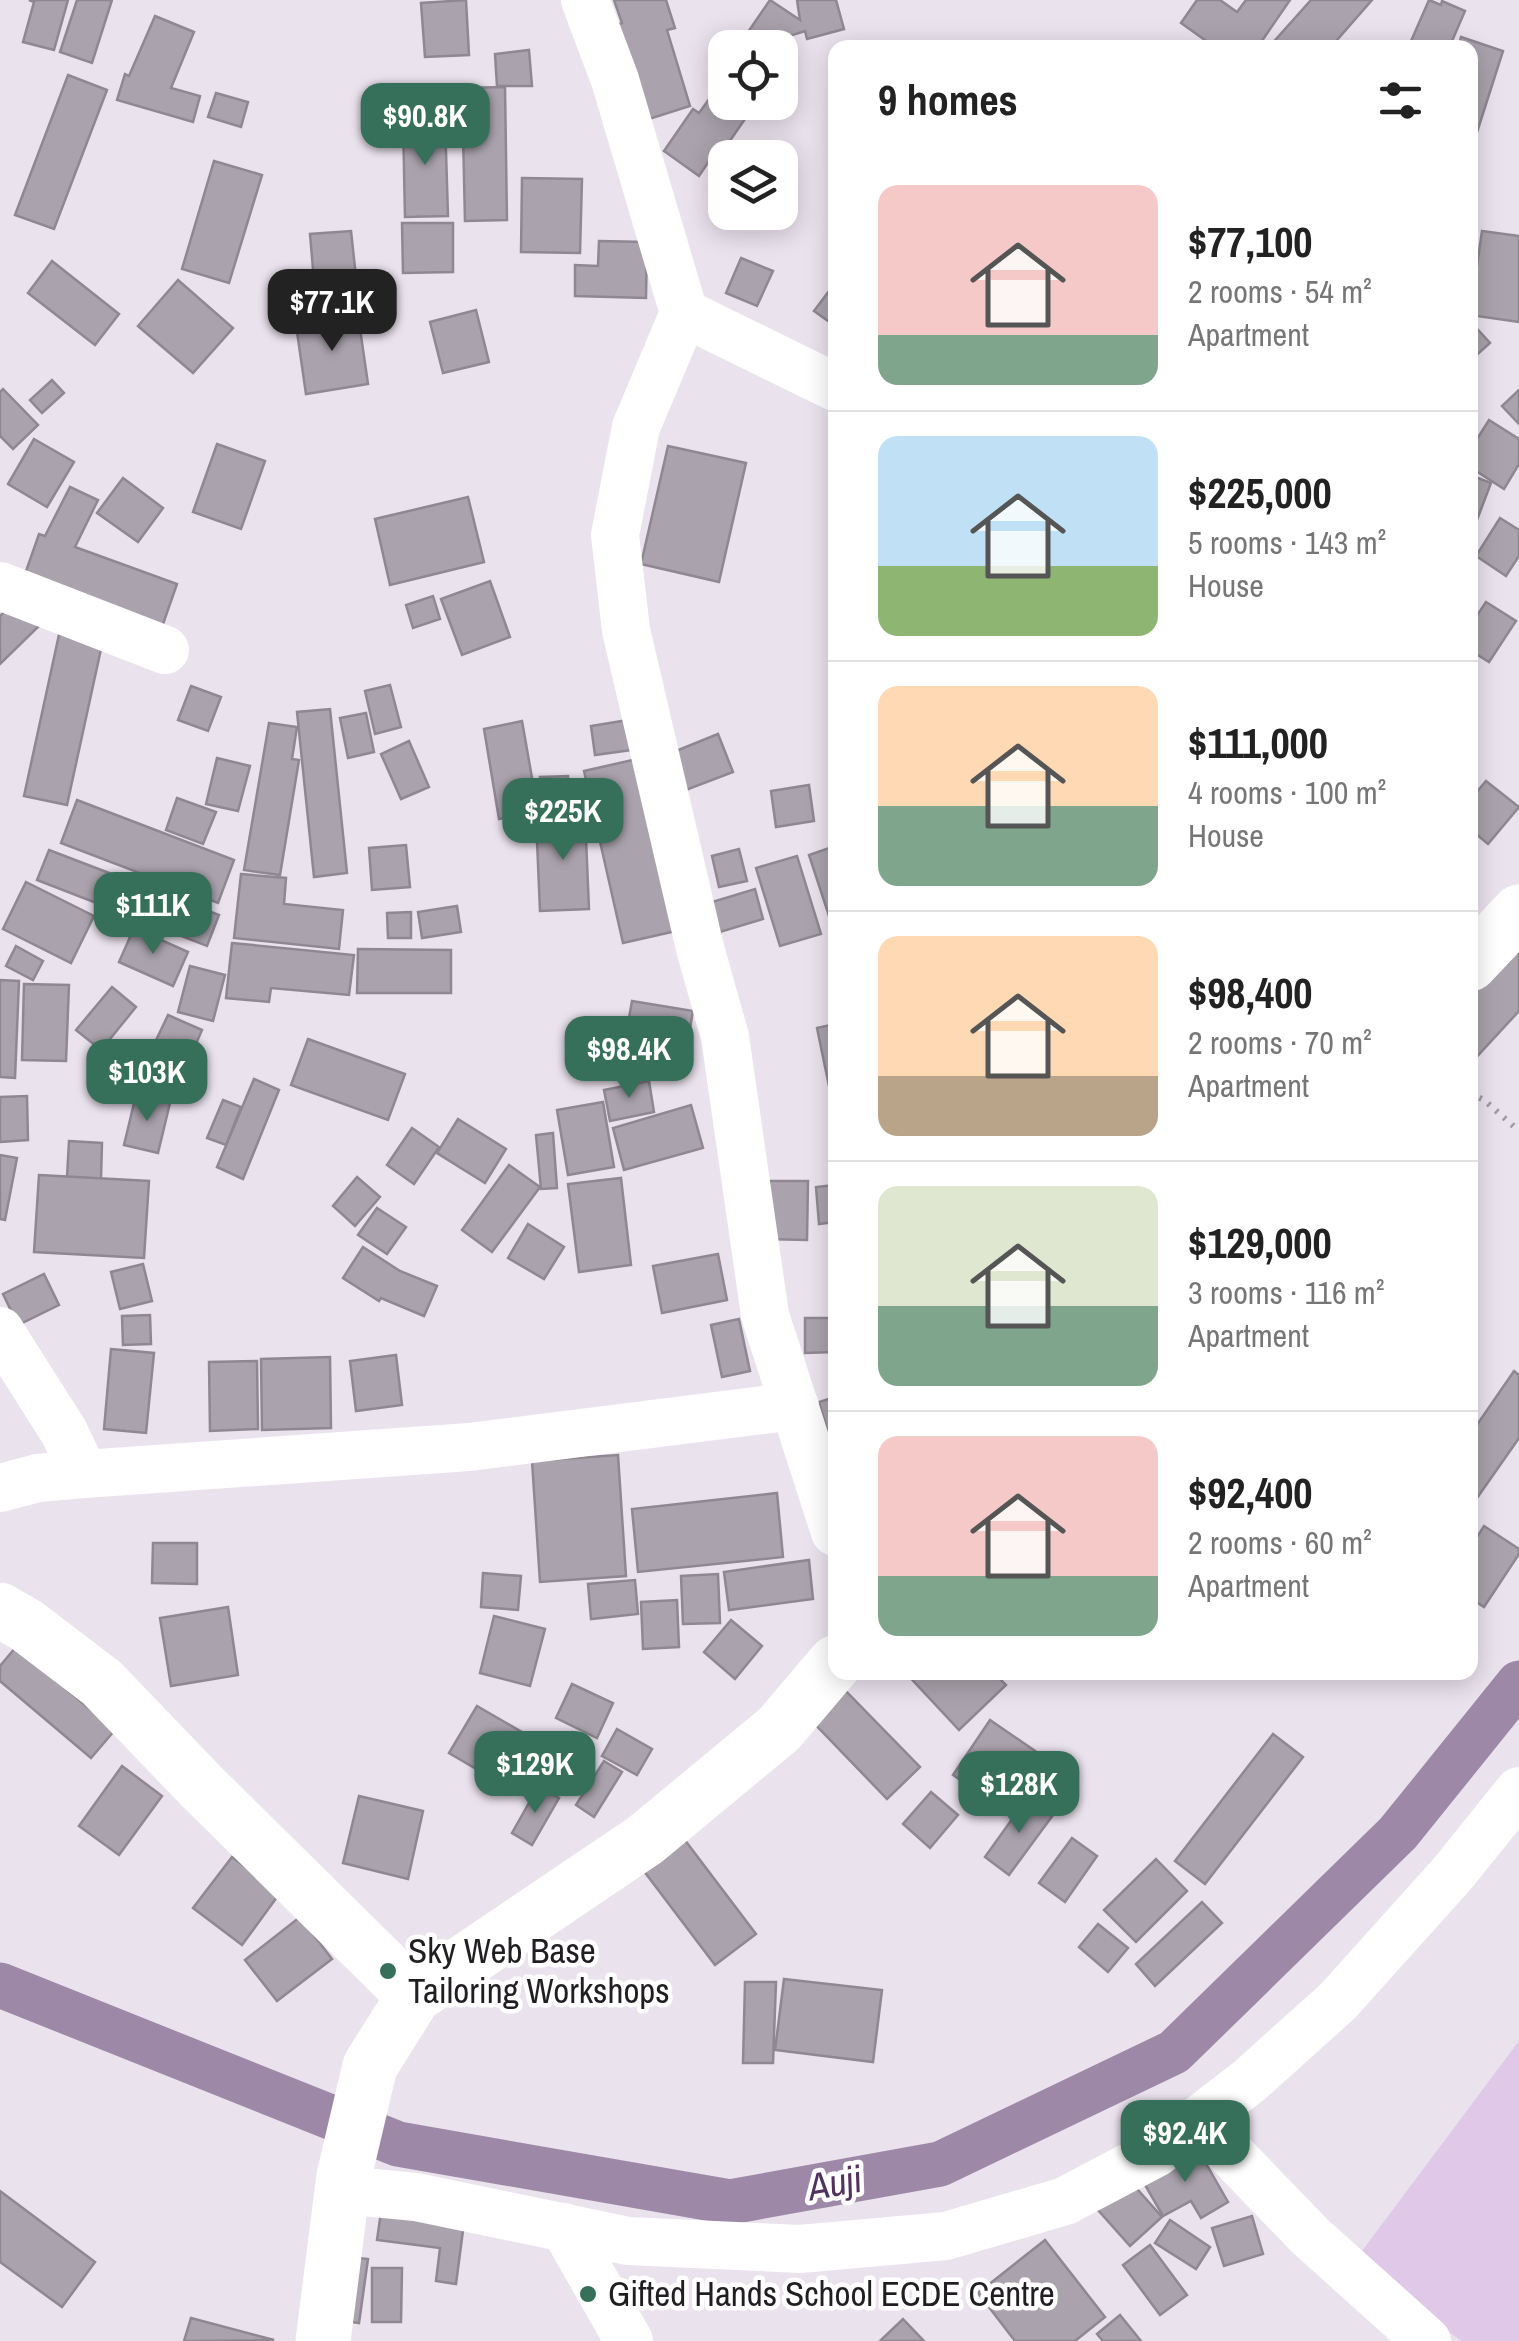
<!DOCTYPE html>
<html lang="en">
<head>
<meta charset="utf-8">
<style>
	:root { --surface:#fff; --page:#f2f2f2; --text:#222; --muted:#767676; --line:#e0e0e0; --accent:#36705a }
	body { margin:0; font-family:"Archivo Narrow",sans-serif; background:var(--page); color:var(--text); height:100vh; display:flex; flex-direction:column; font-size:38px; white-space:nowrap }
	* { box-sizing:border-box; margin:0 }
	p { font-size:32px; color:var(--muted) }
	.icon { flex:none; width:55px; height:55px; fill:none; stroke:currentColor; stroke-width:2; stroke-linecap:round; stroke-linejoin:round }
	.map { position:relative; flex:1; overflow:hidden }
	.side { position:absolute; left:828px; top:40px; width:650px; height:1640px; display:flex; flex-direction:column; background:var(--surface); border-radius:20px; box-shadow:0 5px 25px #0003 }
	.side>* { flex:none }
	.fabs { position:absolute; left:708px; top:30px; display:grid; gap:20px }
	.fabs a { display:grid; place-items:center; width:90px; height:90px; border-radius:20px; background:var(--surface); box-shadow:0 5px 25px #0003; font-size:50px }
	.price { position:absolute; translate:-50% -85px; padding:0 22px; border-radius:20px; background:var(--accent); color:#fff; font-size:32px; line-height:65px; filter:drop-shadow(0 2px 5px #0008) }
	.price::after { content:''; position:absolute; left:50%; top:60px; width:30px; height:22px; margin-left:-15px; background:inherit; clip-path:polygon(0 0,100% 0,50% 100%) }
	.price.on { background:#222; color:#fff }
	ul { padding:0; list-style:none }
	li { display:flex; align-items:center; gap:30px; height:250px; padding:0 50px }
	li+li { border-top:2px solid var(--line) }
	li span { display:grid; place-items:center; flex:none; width:280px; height:200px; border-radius:20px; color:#555 }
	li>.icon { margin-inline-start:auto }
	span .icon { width:120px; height:120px; fill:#fffc; stroke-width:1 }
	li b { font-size:42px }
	h2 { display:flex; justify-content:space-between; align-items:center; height:120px; padding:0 50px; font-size:42px }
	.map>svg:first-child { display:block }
	.green { fill:#dfc8e8 }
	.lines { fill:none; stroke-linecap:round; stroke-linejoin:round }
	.canal { stroke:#9e88a7; stroke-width:45 }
	.building { fill:#aaa3ad; stroke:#8f8892; stroke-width:2.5 }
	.path { stroke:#a09aa3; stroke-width:6; stroke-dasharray:2.5 8; stroke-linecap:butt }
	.street { stroke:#fff; stroke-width:48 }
	.secondary { stroke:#fff; stroke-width:55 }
	.poi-dot { fill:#36705a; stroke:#fff; stroke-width:4 }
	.labels { text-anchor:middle; stroke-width:9; stroke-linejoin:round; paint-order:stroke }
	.poi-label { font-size:35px; fill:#211e22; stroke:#fff; text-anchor:start }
	.water-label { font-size:38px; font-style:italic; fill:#51315d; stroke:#fff }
</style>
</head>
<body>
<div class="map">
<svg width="1519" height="2341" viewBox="0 0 1519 2341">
	<rect width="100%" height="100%" fill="#eae2ed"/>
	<polygon class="green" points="1519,2041 1519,2341 1462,2341 1350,2267"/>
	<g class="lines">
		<polyline class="canal" points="0,1985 398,2144 730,2202 940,2164 1174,2052 1398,1833 1519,1683"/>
	</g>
	<g class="building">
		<polygon points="29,0 68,0 54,50 23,42 34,2"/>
		<polygon points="77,0 112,0 92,63 60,52"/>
		<polygon points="466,0 469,55 425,57 421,3"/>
		<polygon points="614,0 666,0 675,28 667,30 690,106 643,121 614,26 622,23"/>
		<polygon points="770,0 800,20 797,0 836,0 844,29 807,39 805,31 789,36 780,49 737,48"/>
		<polygon points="1197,0 1220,0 1237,12 1246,0 1290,0 1257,48 1216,48 1181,23"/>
		<polygon points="1311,0 1372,0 1330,48 1268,48"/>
		<polygon points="1429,0 1441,5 1442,1 1465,11 1449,48 1408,48"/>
		<polygon points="155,16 194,32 171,88 200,96 193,122 117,100 125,74 129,76"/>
		<polygon points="1461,37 1503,51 1470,154 1470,48 1458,48"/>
		<polygon points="529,50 532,86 497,86 495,54"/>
		<polygon points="725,64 725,102 756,103 727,145 722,142 699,176 664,151 693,109 699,113 720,84 714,80"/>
		<polygon points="68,75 107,90 54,229 15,215"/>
		<polygon points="505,87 507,220 465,221 462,88"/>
		<polygon points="216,93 248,102 241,127 208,117"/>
		<polygon points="445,119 448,216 405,217 403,121"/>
		<polygon points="214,161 262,175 229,283 182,269"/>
		<polygon points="522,178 582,179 580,253 521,252"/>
		<polygon points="402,223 453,223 453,272 403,273"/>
		<polygon points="351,231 356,277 314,281 310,234"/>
		<polygon points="1482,231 1519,236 1519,322 1470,315"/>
		<polygon points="599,241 647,242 646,298 575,296 575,265 598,266"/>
		<polygon points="741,258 773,271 757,306 726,293"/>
		<polygon points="52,261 119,314 95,345 28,293"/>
		<polygon points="178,280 233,328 193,373 138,326"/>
		<polygon points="835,283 835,326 814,311"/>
		<polygon points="476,310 489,362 443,373 430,322"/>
		<polygon points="358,315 368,384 306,394 296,325"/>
		<polygon points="1470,321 1490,343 1470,361"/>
		<polygon points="52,380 64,393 42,413 30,400"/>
		<polygon points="3,389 38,425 13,449 0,436 0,392"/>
		<polygon points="1519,390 1519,424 1502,406"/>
		<polygon points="1489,420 1519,439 1519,464 1504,489 1470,467 1470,450"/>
		<polygon points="34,439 74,462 47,507 8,484"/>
		<polygon points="217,444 265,461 241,529 193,512"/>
		<polygon points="668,446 746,463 719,582 641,564"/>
		<polygon points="1470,475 1491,483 1475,525 1470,523"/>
		<polygon points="123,478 163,508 138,542 97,513"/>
		<polygon points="70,487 98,500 75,547 177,584 162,627 24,577 39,534 45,536"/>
		<polygon points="468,497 484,562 390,585 375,519"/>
		<polygon points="1500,518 1519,530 1519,556 1506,576 1476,556"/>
		<polygon points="490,581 510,637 462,655 441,599"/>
		<polygon points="433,596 440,619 413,628 406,605"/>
		<polygon points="17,600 40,625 0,664 0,616"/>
		<polygon points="1486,602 1516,621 1489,662 1470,650 1470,626"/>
		<polygon points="60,630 103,640 67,805 24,796"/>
		<polygon points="390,685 401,727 375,734 365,691"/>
		<polygon points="191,686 221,697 208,731 178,720"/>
		<polygon points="330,709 347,873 314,877 297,712"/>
		<polygon points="366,713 374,752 348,758 340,718"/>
		<polygon points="628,720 632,750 595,755 591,726"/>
		<polygon points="522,721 538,812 499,819 484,729"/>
		<polygon points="269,723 297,727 292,759 299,760 280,875 244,870"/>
		<polygon points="718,734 733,772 686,790 671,753"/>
		<polygon points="409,741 429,787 401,799 381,754"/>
		<polygon points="217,758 250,766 238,811 206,804"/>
		<polygon points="637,759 676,931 623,943 584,771"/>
		<polygon points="568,776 569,813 541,814 540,777"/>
		<polygon points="1486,781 1519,807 1488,844 1470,829 1470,800"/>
		<polygon points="809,785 814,821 776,827 771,791"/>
		<polygon points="177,798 216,812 203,844 166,830"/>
		<polygon points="77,800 234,860 218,903 61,843"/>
		<polygon points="585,815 589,909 540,911 536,818"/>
		<polygon points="406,845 410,887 372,890 369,848"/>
		<polygon points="835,846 835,914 829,916 809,855"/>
		<polygon points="739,849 747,881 719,887 712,856"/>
		<polygon points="49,850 219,915 207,946 37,880"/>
		<polygon points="797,856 821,934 780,946 756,868"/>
		<polygon points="241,874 286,878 284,904 343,910 339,949 234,938"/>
		<polygon points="26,882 94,916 71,963 3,929"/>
		<polygon points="755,889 763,919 720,932 712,902"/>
		<polygon points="457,906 461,932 422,938 418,912"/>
		<polygon points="411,912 411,938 388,938 387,913"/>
		<polygon points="134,928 188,952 173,986 119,962"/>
		<polygon points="1519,938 1519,1011 1472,1062 1470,991"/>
		<polygon points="232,943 354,955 349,995 271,988 269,1002 226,998"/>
		<polygon points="16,946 43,961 33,980 6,966"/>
		<polygon points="358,949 451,950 451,993 357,993"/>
		<polygon points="190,966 225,975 213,1021 178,1012"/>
		<polygon points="0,980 19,981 15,1078 0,1077"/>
		<polygon points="24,984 69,985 66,1061 22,1060"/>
		<polygon points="112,987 136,1007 101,1050 76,1030"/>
		<polygon points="632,1001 693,1011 687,1046 626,1035"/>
		<polygon points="168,1015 202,1030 186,1067 151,1051"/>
		<polygon points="835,1024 835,1085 829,1086 817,1028"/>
		<polygon points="308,1039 405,1074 388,1120 291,1085"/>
		<polygon points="254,1079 279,1090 243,1179 217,1167"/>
		<polygon points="649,1081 654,1112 610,1121 604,1090"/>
		<polygon points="136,1095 170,1103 158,1153 124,1145"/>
		<polygon points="27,1096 28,1140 0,1142 0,1097"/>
		<polygon points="223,1100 241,1107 226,1145 207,1138"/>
		<polygon points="603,1102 614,1167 568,1175 557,1110"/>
		<polygon points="691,1105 703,1148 624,1170 613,1128"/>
		<polygon points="458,1119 506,1149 485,1183 437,1153"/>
		<polygon points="412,1128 439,1147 414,1184 387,1165"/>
		<polygon points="553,1133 557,1188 541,1189 536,1135"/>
		<polygon points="69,1141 102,1143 101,1179 67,1177"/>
		<polygon points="0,1155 17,1158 5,1220 0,1219"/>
		<polygon points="509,1165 540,1187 492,1252 462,1230"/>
		<polygon points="39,1175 149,1181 144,1258 34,1252"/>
		<polygon points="357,1177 380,1197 355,1226 333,1206"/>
		<polygon points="621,1178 631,1265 579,1272 568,1184"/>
		<polygon points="759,1181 808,1181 807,1240 757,1239"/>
		<polygon points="835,1185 835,1222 819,1224 816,1187"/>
		<polygon points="377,1208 406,1227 387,1254 358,1235"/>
		<polygon points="528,1224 564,1247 544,1279 508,1258"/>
		<polygon points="363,1247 400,1271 437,1286 424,1316 381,1298 379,1301 343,1278"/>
		<polygon points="718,1254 727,1300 662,1313 653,1266"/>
		<polygon points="143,1264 152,1301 120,1309 111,1272"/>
		<polygon points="44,1274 59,1305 18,1325 3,1294"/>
		<polygon points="150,1315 151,1344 123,1345 122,1316"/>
		<polygon points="805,1318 835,1318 835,1352 805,1353"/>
		<polygon points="739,1319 750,1371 722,1377 711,1325"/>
		<polygon points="111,1349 154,1353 146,1433 104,1429"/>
		<polygon points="396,1355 402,1405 356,1411 350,1361"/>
		<polygon points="330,1357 331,1428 262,1430 261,1359"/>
		<polygon points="257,1361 258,1429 210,1431 209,1362"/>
		<polygon points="1514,1371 1519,1375 1519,1438 1470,1508 1470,1435"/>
		<polygon points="835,1397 835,1457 819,1402"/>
		<polygon points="618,1455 626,1576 540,1582 532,1461"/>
		<polygon points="777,1493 783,1557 638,1572 632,1509"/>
		<polygon points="1484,1526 1519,1549 1519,1554 1484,1607 1470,1598 1470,1548"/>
		<polygon points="153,1543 197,1543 197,1584 152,1583"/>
		<polygon points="809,1560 813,1599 729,1610 724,1572"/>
		<polygon points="483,1573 521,1576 518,1610 481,1607"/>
		<polygon points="718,1574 720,1623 683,1624 681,1576"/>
		<polygon points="635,1580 638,1614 591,1619 588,1584"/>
		<polygon points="677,1600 679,1647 643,1649 641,1602"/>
		<polygon points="228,1607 238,1675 171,1686 160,1618"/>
		<polygon points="494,1616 545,1629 530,1686 480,1673"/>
		<polygon points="731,1620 762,1646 735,1679 704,1652"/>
		<polygon points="16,1647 115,1730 91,1758 0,1681 0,1666"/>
		<polygon points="905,1672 993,1672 1006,1685 959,1730"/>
		<polygon points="572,1684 613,1703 597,1738 556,1718"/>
		<polygon points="841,1686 920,1767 887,1799 809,1718"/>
		<polygon points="477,1706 546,1746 519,1794 449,1753"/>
		<polygon points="990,1720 1044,1757 1007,1811 953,1775"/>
		<polygon points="617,1729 652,1749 637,1775 602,1756"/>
		<polygon points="1273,1734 1303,1757 1205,1884 1175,1861"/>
		<polygon points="556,1743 592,1759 579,1790 542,1774"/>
		<polygon points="604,1761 622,1772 594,1817 576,1805"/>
		<polygon points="122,1766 162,1796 119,1855 79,1826"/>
		<polygon points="538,1787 559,1798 532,1845 512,1833"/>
		<polygon points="931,1792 958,1815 930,1848 903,1824"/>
		<polygon points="359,1796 423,1811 408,1879 343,1863"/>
		<polygon points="1028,1797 1053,1815 1009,1875 985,1857"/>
		<polygon points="675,1827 756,1934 715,1965 634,1858"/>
		<polygon points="1072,1838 1097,1856 1065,1902 1039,1883"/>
		<polygon points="232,1857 280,1893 242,1945 193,1908"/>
		<polygon points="1156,1859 1187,1891 1136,1942 1104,1910"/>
		<polygon points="1202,1902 1222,1923 1155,1986 1136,1964"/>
		<polygon points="300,1917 332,1959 277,2001 245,1960"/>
		<polygon points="1098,1924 1128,1948 1108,1972 1079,1947"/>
		<polygon points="784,1979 882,1990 873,2062 775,2050"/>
		<polygon points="745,1982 776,1982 773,2063 743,2063"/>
		<polygon points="1196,2146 1228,2202 1201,2218 1191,2201 1163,2216 1141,2178"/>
		<polygon points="1130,2181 1162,2217 1130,2246 1098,2210"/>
		<polygon points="0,2191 95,2262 62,2307 0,2262"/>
		<polygon points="382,2205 465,2215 456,2284 436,2281 440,2248 377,2240"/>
		<polygon points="1252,2216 1263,2254 1224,2266 1212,2228"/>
		<polygon points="1170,2220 1210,2247 1196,2269 1155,2243"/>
		<polygon points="1045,2240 1105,2317 1075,2341 1015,2341 978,2293"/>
		<polygon points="1150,2245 1187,2295 1160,2315 1123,2265"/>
		<polygon points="342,2256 368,2259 359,2323 332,2319"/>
		<polygon points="372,2268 402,2268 401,2322 372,2322"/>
		<polygon points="1120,2315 1141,2341 1103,2341 1097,2334"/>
		<polygon points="191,2318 274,2340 184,2341"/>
		<polygon points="903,2319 924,2341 880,2341"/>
	</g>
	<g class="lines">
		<polyline class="path" points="1470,1093 1484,1100 1519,1131"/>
		<g class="street">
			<polyline points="585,0 615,80 684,313 636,427 615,535 626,630 700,948 725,1037 765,1315 835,1532"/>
			<polyline points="684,313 835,387"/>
			<polyline points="0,586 165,650"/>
			<polyline points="0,1331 64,1432 84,1474"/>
			<polyline points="0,1488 38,1478 84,1474 469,1447 795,1406"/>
			<polyline points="1198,2120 1310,2236 1427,2341"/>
			<polyline points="342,2190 416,2197 628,2241 800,2249 946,2236 1065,2201 1156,2153 1249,2081 1338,2001 1453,1873 1519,1791"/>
			<polyline points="564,2227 629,2341"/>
		</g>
		<g class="secondary">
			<polyline points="1470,964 1519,912"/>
			<polyline points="0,1610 26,1625 102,1683 203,1788 414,1996"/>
			<polyline points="323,2341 344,2176 370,2066 414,1996 645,1840 779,1729 835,1663"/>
		</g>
	</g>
	<g class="poi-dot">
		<circle cx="388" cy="1971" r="10"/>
		<circle cx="588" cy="2294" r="10"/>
	</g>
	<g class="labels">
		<g class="poi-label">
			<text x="408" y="1963">Sky Web Base<tspan x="408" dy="40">Tailoring Workshops</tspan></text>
			<text x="608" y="2306">Gifted Hands School ECDE Centre</text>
		</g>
		<g class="water-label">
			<text transform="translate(835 2183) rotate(-10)" y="13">Auji</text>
		</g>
	</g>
</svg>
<div class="fabs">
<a><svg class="icon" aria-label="locate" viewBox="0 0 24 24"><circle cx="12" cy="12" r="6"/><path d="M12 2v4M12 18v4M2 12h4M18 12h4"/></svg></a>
<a><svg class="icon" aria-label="layers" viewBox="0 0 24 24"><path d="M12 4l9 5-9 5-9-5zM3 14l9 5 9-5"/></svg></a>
</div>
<b class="price" style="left:425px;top:168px">$90.8K</b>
<b class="price on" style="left:332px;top:354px">$77.1K</b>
<b class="price" style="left:563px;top:863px">$225K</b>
<b class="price" style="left:153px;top:957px">$111K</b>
<b class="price" style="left:629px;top:1101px">$98.4K</b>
<b class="price" style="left:147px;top:1124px">$103K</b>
<b class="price" style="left:535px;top:1816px">$129K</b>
<b class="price" style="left:1019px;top:1836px">$128K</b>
<b class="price" style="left:1185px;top:2185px">$92.4K</b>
<section class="side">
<h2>9 homes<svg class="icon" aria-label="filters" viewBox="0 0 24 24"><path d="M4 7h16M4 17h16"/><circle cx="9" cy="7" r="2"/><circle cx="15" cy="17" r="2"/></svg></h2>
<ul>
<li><span style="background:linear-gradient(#f6c9c9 75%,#7fa58c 0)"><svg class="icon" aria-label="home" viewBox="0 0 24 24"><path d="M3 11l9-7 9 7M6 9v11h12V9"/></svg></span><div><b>$77,100</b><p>2 rooms · 54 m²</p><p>Apartment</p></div></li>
<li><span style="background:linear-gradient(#bfe0f5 65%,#8fb573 0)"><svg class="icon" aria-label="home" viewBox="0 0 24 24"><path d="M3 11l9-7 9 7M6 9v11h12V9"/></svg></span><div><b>$225,000</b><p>5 rooms · 143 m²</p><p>House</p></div></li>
<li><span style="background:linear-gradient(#ffd9b3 60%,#7fa58c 0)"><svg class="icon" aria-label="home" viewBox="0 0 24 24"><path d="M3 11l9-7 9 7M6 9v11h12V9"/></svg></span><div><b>$111,000</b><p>4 rooms · 100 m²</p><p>House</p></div></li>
<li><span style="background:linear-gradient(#ffd9b3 70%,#b9a48a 0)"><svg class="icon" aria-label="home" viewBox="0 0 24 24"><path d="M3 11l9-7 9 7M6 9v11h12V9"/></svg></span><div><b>$98,400</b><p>2 rooms · 70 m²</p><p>Apartment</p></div></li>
<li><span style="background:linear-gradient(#dfe7d0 60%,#7fa58c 0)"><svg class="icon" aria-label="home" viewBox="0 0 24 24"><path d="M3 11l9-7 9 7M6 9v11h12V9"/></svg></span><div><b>$129,000</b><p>3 rooms · 116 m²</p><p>Apartment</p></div></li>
<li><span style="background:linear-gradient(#f6c9c9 70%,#7fa58c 0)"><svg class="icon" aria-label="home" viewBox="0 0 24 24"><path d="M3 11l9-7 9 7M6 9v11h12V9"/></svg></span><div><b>$92,400</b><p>2 rooms · 60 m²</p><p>Apartment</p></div></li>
</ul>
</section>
</div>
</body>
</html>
